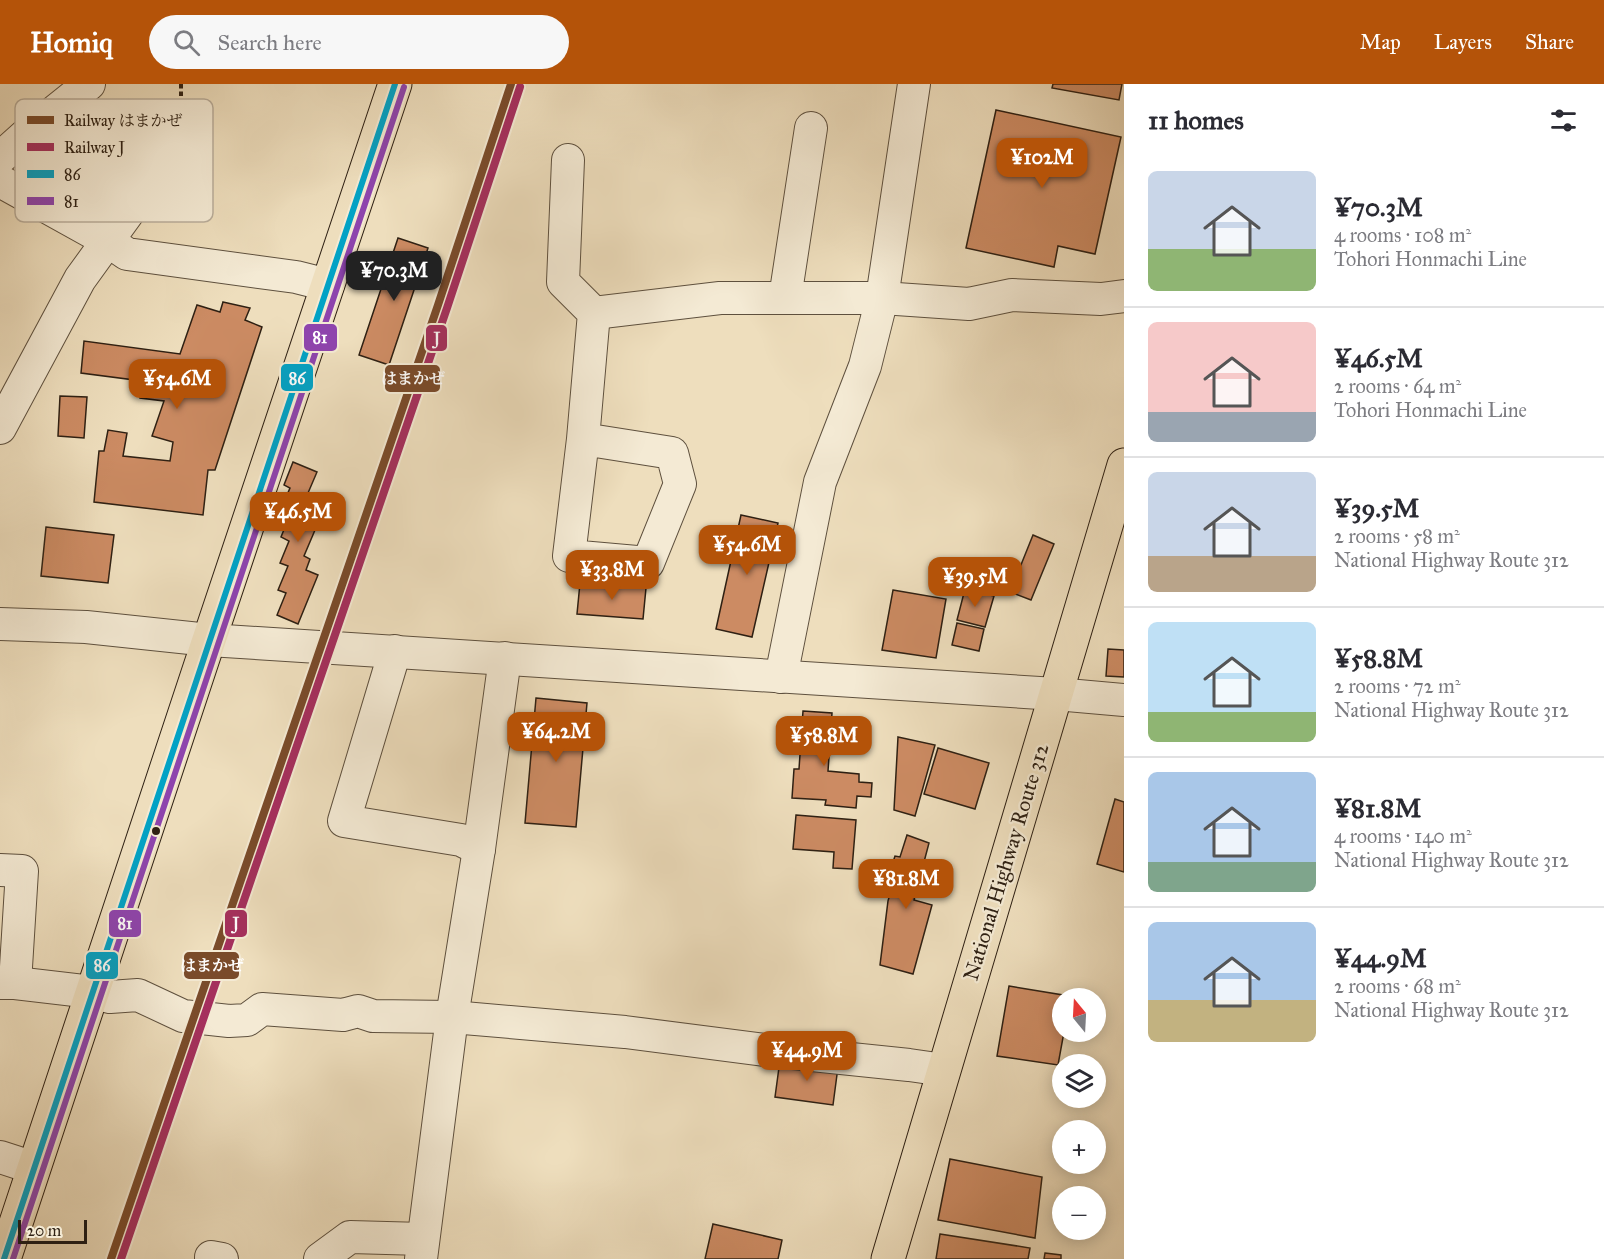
<!DOCTYPE html>
<html lang="en">
<head>
<meta charset="utf-8">
<style>
	:root { --surface:#fff; --page:#f7f7f7; --text:#2b2b33; --muted:#7c7c81; --line:#e1e1e2; --accent:#b45309 }
	body { margin:0; font-family:"IM FELL Great Primer","Noto Serif JP",serif; background:var(--page); color:var(--text); height:100vh; display:flex; flex-direction:column; font-size:22px; white-space:nowrap }
	* { box-sizing:border-box; margin:0 }
	p { font-size:20px; color:var(--muted) }
	.icon { flex:none; width:33px; height:33px; fill:none; stroke:currentColor; stroke-width:2; stroke-linecap:round; stroke-linejoin:round }
	.map { position:relative; flex:1; overflow:hidden }
	.details { display:flex; flex-direction:column; background:var(--surface); width:480px }
	.details>* { flex:none }
	.needle { width:39px; rotate:342deg }
	.fabs { position:absolute; left:1052px; top:904px; display:grid; gap:12px }
	.fabs a { display:grid; place-items:center; width:54px; height:54px; border-radius:50%; background:var(--surface); box-shadow:0 3px 15px #0003; font-size:30px }
	.scale { position:absolute; left:18px; bottom:15px; width:69px; box-sizing:border-box; padding-left:6px; border:3px solid #2e2013; border-top:0; font-size:16px; line-height:21px; white-space:nowrap; color:#2e2013; -webkit-text-stroke:4px #f4ead4; paint-order:stroke }
	.price { position:absolute; translate:-50% -51px; padding:0 14px; border-radius:12px; background:var(--accent); color:#fff; font-size:20px; line-height:39px; filter:drop-shadow(0 2px 3px #0008) }
	.price::after { content:''; position:absolute; left:50%; top:36px; width:18px; height:14px; margin-left:-9px; background:inherit; clip-path:polygon(0 0,100% 0,50% 100%) }
	.price.selected { background:#222; color:#fff }
	ul { padding:0; list-style:none }
	li { display:flex; align-items:center; gap:18px; height:150px; padding:0 24px }
	li+li { border-top:2px solid var(--line) }
	li span { display:grid; place-items:center; flex:none; width:168px; height:120px; border-radius:9px; color:#555 }
	li>.icon { margin-inline-start:auto }
	span .icon { width:72px; height:72px; fill:#fffc; stroke-width:1 }
	li b { font-size:26px }
	h2 { display:flex; justify-content:space-between; align-items:center; height:72px; padding:0 24px; font-size:26px }
	header { display:flex; align-items:center; gap:36px; box-sizing:border-box; height:84px; padding:0 30px; background:var(--accent); color:#fff }
	header strong { font-size:28px }
	nav { display:flex; gap:33px; margin-inline-start:auto; font-size:21px }
	.search { width:420px; height:54px; background:var(--page); display:flex; align-items:center; gap:15px; box-sizing:border-box; padding:0 21px; border-radius:33px; color:var(--muted); font-size:22px }
	main { display:flex; flex:1; min-height:0 }
	.map>svg:first-child { display:block }
	.building { fill:#cc8b63; stroke:#2e2013; stroke-width:1.5 }
	.lines { fill:none; stroke-linecap:round; stroke-linejoin:round }
	.minor-casing { stroke:#5e503e; stroke-width:34 }
	.major-casing { stroke:#2e2013; stroke-width:35 }
	.highway-casing { stroke:#2e2013; stroke-width:35 }
	.path { stroke:#2e2013; stroke-width:4; stroke-dasharray:4.5 3; stroke-linecap:butt }
	.minor { stroke:#f4ead4; stroke-width:32 }
	.major { stroke:#eedebd; stroke-width:33 }
	.highway { stroke:#eedebd; stroke-width:33 }
	.bus-1-casing { stroke:#f4ead4; stroke-width:10 }
	.bus-2-casing { stroke:#f4ead4; stroke-width:10 }
	.bus-1 { stroke:#02a2c5; stroke-width:6 }
	.bus-2 { stroke:#8e44ad; stroke-width:6 }
	.rail-1-casing { stroke:#f4ead4; stroke-width:12 }
	.rail-2-casing { stroke:#f4ead4; stroke-width:12 }
	.rail-1 { stroke:#7a4b2a; stroke-width:8 }
	.rail-2 { stroke:#a52f5d; stroke-width:8 }
	.bus-dot { fill:#2e2013; stroke:#f4ead4; stroke-width:2 }
	.labels { text-anchor:middle; stroke-width:4.5; stroke-linejoin:round; paint-order:stroke }
	.street-label { font-size:21px; fill:#2e2013; stroke:#f4ead4 }
	.key { fill:#f4ead4; stroke:#b9ad9a; stroke-width:1.5 }
	.key-label { font-size:16px; fill:#2e2013 }
	.line-badge { stroke:#f4ead4; stroke-width:2 }
	.badge-label { font-size:16px; text-anchor:middle; font-weight:bold; fill:#fff }
</style>
</head>
<body>
<header>
<strong>Homiq</strong>
<div class="search"><svg class="icon" aria-label="search" viewBox="0 0 24 24"><circle cx="10" cy="10" r="6"/><path d="M15 15l6 6"/></svg>Search here</div>
<nav><a>Map</a><a>Layers</a><a>Share</a></nav>
</header>
<main>
<div class="map">
<svg width="1124" height="1175" viewBox="0 0 1124 1175">
	<rect width="100%" height="100%" fill="#eedebd"/>
	<filter id="stains"><feTurbulence type="fractalNoise" baseFrequency=".00333" numOctaves="4"/><feColorMatrix values="0 0 0 0 .2 0 0 0 0 .09 0 0 0 0 .02 0 0 0 .5 -.17"/></filter>
	<radialGradient id="worn" r=".72"><stop offset=".6" stop-color="#630" stop-opacity="0"/><stop offset="1" stop-color="#630" stop-opacity=".3"/></radialGradient>
	<g class="building">
		<polygon points="1053,0 1122,0 1119,16 1052,4"/>
		<polygon points="996,26 1121,53 1095,170 1058,162 1054,183 966,164"/>
		<polygon points="398,154 428,164 389,281 359,271"/>
		<polygon points="223,218 250,224 245,236 262,243 215,386 208,386 203,431 94,418 99,367 104,367 108,346 127,349 123,372 170,377 173,358 152,352 164,317 140,314 142,297 81,289 84,257 180,270 197,221 220,228"/>
		<polygon points="60,312 87,313 84,354 58,352"/>
		<polygon points="293,378 317,388 308,409 317,413 308,435 318,439 304,472 310,475 306,486 318,491 298,540 277,531 286,509 278,506 288,482 280,479 289,457 281,453 290,431 280,427 290,404 284,401"/>
		<polygon points="741,431 778,439 752,553 716,545"/>
		<polygon points="46,443 114,451 108,499 41,492"/>
		<polygon points="1033,451 1054,460 1031,516 1010,508"/>
		<polygon points="580,499 646,504 643,535 577,530"/>
		<polygon points="965,505 994,512 985,543 957,536"/>
		<polygon points="893,506 946,515 936,574 882,566"/>
		<polygon points="957,539 984,545 979,567 952,561"/>
		<polygon points="1108,565 1124,566 1124,593 1106,592"/>
		<polygon points="536,614 587,619 576,743 525,739"/>
		<polygon points="803,627 832,629 828,687 859,690 859,698 872,699 871,713 857,712 856,724 825,721 826,716 792,714 794,685 799,685"/>
		<polygon points="898,653 935,661 915,732 894,726"/>
		<polygon points="938,664 989,679 975,725 924,710"/>
		<polygon points="1115,715 1124,718 1124,788 1097,780"/>
		<polygon points="796,731 856,736 852,785 833,784 834,768 793,765"/>
		<polygon points="907,751 929,759 914,816 932,821 913,890 880,881 888,817 895,792 889,790 895,772 900,773"/>
		<polygon points="1009,902 1069,912 1069,915 1062,915 1062,948 1064,948 1058,981 997,972"/>
		<polygon points="780,976 838,983 833,1021 775,1013"/>
		<polygon points="950,1075 1042,1093 1035,1154 938,1136"/>
		<polygon points="713,1140 782,1156 778,1175 705,1175"/>
		<polygon points="940,1150 1030,1164 1028,1175 936,1175"/>
		<polygon points="1045,1169 1061,1171 1061,1175 1044,1175"/>
	</g>
	<g class="lines">
		<defs>
			<g id="minor">
				<polyline points="0,74 28,49 89,0"/>
				<polyline points="568,76 563,198 594,229 583,355 569,472 648,479 680,400 672,369 583,355"/>
				<polyline points="0,97 108,157 127,170 296,193 328,201"/>
				<polyline points="785,214 811,44"/>
				<polyline points="594,229 720,214 882,214 969,220 1012,211 1101,215 1124,212"/>
				<polyline points="0,344 80,195 177,61 184,44"/>
				<polyline points="0,540 86,543 209,556 1056,610 1124,616"/>
				<polyline points="395,567 344,737 461,756 479,765"/>
				<polyline points="781,593 820,398 865,282 882,214 914,0"/>
				<polyline points="0,786 22,787 15,899"/>
				<polyline points="0,899 15,899 92,908 110,913 138,911 183,932 229,937 247,936 262,925 343,931 358,927 373,932 452,933 625,948 764,966 909,981 944,986"/>
				<polyline points="0,1073 34,1084"/>
				<polyline points="211,1175 211,1173 222,1175"/>
				<polyline points="320,1175 350,1153 423,1155"/>
				<polyline points="421,1175 452,933 479,765 505,574"/>
			</g>
			<polyline id="major" points="4,1175 209,556 395,0"/>
			<polyline id="highway" points="888,1175 1124,381"/>
		</defs>
		<use href="#minor" class="minor-casing"/>
		<use href="#major" class="major-casing"/>
		<use href="#highway" class="highway-casing"/>
		<polyline class="path" points="181,0 181,20"/>
		<use href="#minor" class="minor"/>
		<use href="#major" class="major"/>
		<use href="#highway" class="highway"/>
		<defs>
			<polyline id="bus-1" points="4,1175 395,0"/>
			<polyline id="bus-2" points="13,1175 404,3"/>
		</defs>
		<use href="#bus-1" class="bus-1-casing"/>
		<use href="#bus-2" class="bus-2-casing"/>
		<use href="#bus-1" class="bus-1"/>
		<use href="#bus-2" class="bus-2"/>
		<defs>
			<polyline id="rail-1" points="111,1175 438,221 511,0"/>
			<polyline id="rail-2" points="121,1175 447,224 520,3"/>
		</defs>
		<use href="#rail-1" class="rail-1-casing"/>
		<use href="#rail-2" class="rail-2-casing"/>
		<use href="#rail-1" class="rail-1"/>
		<use href="#rail-2" class="rail-2"/>
	</g>
	<circle class="bus-dot" cx="156" cy="747" r="5"/>
	<g class="labels">
		<g class="street-label">
			<text transform="translate(1006 778) rotate(-73)" y="7">National Highway Route 312</text>
		</g>
	</g>
	<rect x="15" y="15" width="198" height="123" rx="9" class="key"/>
	<rect x="27" y="32" width="27" height="8" fill="#7a4b2a"/>
	<rect x="27" y="59" width="27" height="8" fill="#a52f5d"/>
	<rect x="27" y="86" width="27" height="8" fill="#02a2c5"/>
	<rect x="27" y="113" width="27" height="8" fill="#8e44ad"/>
	<g class="key-label">
		<text x="64" y="42">Railway はまかぜ</text>
		<text x="64" y="69">Railway J</text>
		<text x="64" y="96">86</text>
		<text x="64" y="123">81</text>
	</g>
	<g class="line-badge">
		<rect x="303" y="239" width="35" height="29" rx="6" fill="#8e44ad"/>
		<rect x="425" y="240" width="23" height="28" rx="6" fill="#a52f5d"/>
		<rect x="280" y="279" width="34" height="29" rx="6" fill="#02a2c5"/>
		<rect x="384" y="280" width="57" height="29" rx="6" fill="#7a4b2a"/>
		<rect x="108" y="825" width="34" height="29" rx="6" fill="#8e44ad"/>
		<rect x="224" y="825" width="24" height="29" rx="6" fill="#a52f5d"/>
		<rect x="85" y="867" width="34" height="29" rx="6" fill="#02a2c5"/>
		<rect x="183" y="867" width="57" height="29" rx="6" fill="#7a4b2a"/>
	</g>
	<g class="badge-label">
		<text x="320" y="259">81</text>
		<text x="437" y="260">J</text>
		<text x="297" y="300">86</text>
		<text x="413" y="300">はまかぜ</text>
		<text x="125" y="845">81</text>
		<text x="236" y="845">J</text>
		<text x="102" y="887">86</text>
		<text x="212" y="887">はまかぜ</text>
	</g>
	<rect width="100%" height="100%" filter="url(#stains)"/>
	<rect width="100%" height="100%" fill="url(#worn)"/>
</svg>
<div class="fabs">
<a><svg class="needle" viewBox="-14 -14 28 28"><path d="M0-13l5 13h-10z" fill="#e53935"/><path d="M0 13l5-13h-10z" fill="#7c7c81"/></svg></a>
<a><svg class="icon" aria-label="layers" viewBox="0 0 24 24"><path d="M12 4l9 5-9 5-9-5zM3 14l9 5 9-5"/></svg></a>
<a>+</a>
<a>−</a>
</div>
<div class="scale">20 m</div>
<b class="price" style="left:1042px;top:105px">¥102M</b>
<b class="price selected" style="left:394px;top:218px">¥70.3M</b>
<b class="price" style="left:177px;top:326px">¥54.6M</b>
<b class="price" style="left:298px;top:459px">¥46.5M</b>
<b class="price" style="left:747px;top:492px">¥54.6M</b>
<b class="price" style="left:612px;top:517px">¥33.8M</b>
<b class="price" style="left:975px;top:524px">¥39.5M</b>
<b class="price" style="left:556px;top:679px">¥64.2M</b>
<b class="price" style="left:824px;top:683px">¥58.8M</b>
<b class="price" style="left:906px;top:826px">¥81.8M</b>
<b class="price" style="left:807px;top:998px">¥44.9M</b>
</div>
<section class="details">
<h2>11 homes<svg class="icon" aria-label="filters" viewBox="0 0 24 24"><path d="M4 7h16M4 17h16"/><circle cx="9" cy="7" r="2"/><circle cx="15" cy="17" r="2"/></svg></h2>
<ul>
<li><span style="background:linear-gradient(#c9d6e8 65%,#8fb573 0)"><svg class="icon" aria-label="home" viewBox="0 0 24 24"><path d="M3 11l9-7 9 7M6 9v11h12V9"/></svg></span><div><b>¥70.3M</b><p>4 rooms · 108 m²</p><p>Tohori Honmachi Line</p></div></li>
<li><span style="background:linear-gradient(#f6c9c9 75%,#9aa5b1 0)"><svg class="icon" aria-label="home" viewBox="0 0 24 24"><path d="M3 11l9-7 9 7M6 9v11h12V9"/></svg></span><div><b>¥46.5M</b><p>2 rooms · 64 m²</p><p>Tohori Honmachi Line</p></div></li>
<li><span style="background:linear-gradient(#c9d6e8 70%,#b9a48a 0)"><svg class="icon" aria-label="home" viewBox="0 0 24 24"><path d="M3 11l9-7 9 7M6 9v11h12V9"/></svg></span><div><b>¥39.5M</b><p>2 rooms · 58 m²</p><p>National Highway Route 312</p></div></li>
<li><span style="background:linear-gradient(#bfe0f5 75%,#8fb573 0)"><svg class="icon" aria-label="home" viewBox="0 0 24 24"><path d="M3 11l9-7 9 7M6 9v11h12V9"/></svg></span><div><b>¥58.8M</b><p>2 rooms · 72 m²</p><p>National Highway Route 312</p></div></li>
<li><span style="background:linear-gradient(#a9c7e8 75%,#7fa58c 0)"><svg class="icon" aria-label="home" viewBox="0 0 24 24"><path d="M3 11l9-7 9 7M6 9v11h12V9"/></svg></span><div><b>¥81.8M</b><p>4 rooms · 140 m²</p><p>National Highway Route 312</p></div></li>
<li><span style="background:linear-gradient(#a9c7e8 65%,#c2b280 0)"><svg class="icon" aria-label="home" viewBox="0 0 24 24"><path d="M3 11l9-7 9 7M6 9v11h12V9"/></svg></span><div><b>¥44.9M</b><p>2 rooms · 68 m²</p><p>National Highway Route 312</p></div></li>
</ul>
</section>
</main>
</body>
</html>
